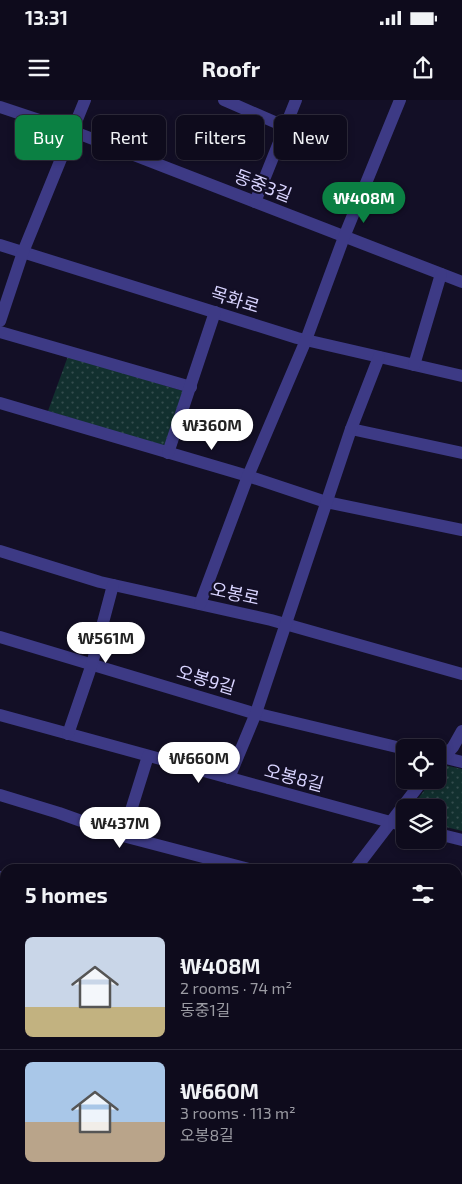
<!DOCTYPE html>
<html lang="en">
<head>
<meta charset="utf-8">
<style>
	:root { --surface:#0e0b1c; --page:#1c1929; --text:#f1f3f6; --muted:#9b9ba3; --line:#2e2b3b; --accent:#0b8043 }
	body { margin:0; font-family:"Exo 2","Noto Sans KR",sans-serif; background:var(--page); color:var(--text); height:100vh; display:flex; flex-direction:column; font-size:19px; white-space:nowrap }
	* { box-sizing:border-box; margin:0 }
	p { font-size:16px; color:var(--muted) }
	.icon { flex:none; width:28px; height:28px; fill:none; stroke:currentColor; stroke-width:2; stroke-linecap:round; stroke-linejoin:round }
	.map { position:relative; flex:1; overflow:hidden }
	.panel { position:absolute; left:0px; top:764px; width:462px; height:321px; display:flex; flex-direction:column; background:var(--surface); border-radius:15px 15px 0 0; box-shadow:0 2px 8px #0003,0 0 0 1px var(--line) }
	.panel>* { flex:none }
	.top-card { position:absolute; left:15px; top:15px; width:432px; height:45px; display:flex; gap:10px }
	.controls { position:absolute; left:396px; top:639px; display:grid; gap:10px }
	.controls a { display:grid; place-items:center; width:50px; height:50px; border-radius:8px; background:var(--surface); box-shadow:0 2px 8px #0003,0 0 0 1px var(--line); font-size:25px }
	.price { position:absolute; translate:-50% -42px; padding:0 11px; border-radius:18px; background:#fff; color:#222; font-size:16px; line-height:32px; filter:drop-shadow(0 1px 2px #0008) }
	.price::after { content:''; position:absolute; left:50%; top:30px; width:15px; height:11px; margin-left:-8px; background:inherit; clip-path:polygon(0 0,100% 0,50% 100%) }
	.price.selected { background:var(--accent); color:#fff }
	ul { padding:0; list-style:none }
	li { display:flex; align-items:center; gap:15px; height:125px; padding:0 25px }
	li+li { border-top:1px solid var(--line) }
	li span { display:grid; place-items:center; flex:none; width:140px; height:100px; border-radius:8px; color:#555 }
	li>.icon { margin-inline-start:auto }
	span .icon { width:60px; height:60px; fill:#fffc; stroke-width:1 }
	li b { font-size:21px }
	h2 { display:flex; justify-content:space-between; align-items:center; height:60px; padding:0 25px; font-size:21px }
	.tag { padding:0 18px; border-radius:8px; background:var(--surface); box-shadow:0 2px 8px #0003,0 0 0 1px var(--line); font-size:18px; line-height:45px }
	.tag.selected { background:var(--accent); color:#fff }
	.status { display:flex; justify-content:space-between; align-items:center; height:35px; padding:0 25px; background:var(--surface); direction:ltr }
	.status svg { height:14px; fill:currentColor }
	header { display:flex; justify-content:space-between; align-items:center; height:65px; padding:0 25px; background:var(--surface); font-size:22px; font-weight:700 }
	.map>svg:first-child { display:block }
	.forest { fill:url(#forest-firs) }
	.park { fill:url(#park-dots) }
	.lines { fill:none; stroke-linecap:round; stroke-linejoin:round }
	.minor { stroke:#3d3a85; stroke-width:12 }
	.labels { text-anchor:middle; stroke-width:4.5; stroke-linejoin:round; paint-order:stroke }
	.street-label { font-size:18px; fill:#d9d4ff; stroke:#130f26 }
</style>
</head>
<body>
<div class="status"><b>13:31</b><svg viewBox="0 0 49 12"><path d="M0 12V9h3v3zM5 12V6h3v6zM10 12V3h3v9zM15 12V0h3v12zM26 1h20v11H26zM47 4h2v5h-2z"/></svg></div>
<header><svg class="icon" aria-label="menu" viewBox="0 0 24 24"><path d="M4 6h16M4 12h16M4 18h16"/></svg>Roofr<svg class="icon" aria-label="share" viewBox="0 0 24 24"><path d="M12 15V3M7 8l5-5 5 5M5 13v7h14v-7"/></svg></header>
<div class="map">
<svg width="462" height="1084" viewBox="0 0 462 1084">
	<defs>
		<pattern id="forest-firs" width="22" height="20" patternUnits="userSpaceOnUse" patternTransform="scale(1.25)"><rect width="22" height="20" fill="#12302f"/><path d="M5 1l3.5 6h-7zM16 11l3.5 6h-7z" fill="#344d4e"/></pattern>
		<pattern id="park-dots" width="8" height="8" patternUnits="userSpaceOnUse" patternTransform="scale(1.25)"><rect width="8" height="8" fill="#12302f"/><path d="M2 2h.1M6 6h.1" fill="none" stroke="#344d4e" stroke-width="1.8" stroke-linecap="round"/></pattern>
	</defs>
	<rect width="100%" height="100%" fill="#130f26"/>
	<polygon class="forest" points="0,790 5,792 5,1080 458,1080 458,903 462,903 462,1084 0,1084"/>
	<g class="park">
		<polygon points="68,256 183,291 165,347 48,311"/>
		<polygon points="444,665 462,669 462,731 438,725 438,708 411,708 432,680 438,680 438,673"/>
	</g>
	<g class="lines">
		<g class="minor">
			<polyline points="224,0 286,27"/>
			<polyline points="0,7 72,31 462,182"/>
			<polyline points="255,102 296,0"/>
			<polyline points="0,145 297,238 462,276"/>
			<polyline points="0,221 23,152 85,0"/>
			<polyline points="0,232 191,287"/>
			<polyline points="414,265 441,174"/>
			<polyline points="0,303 248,376 326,402 462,430"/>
			<polyline points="351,329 462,353"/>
			<polyline points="168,353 215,212"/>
			<polyline points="0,451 100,482 271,520 462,574"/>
			<polyline points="200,504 248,376 306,240 344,137 400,0"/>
			<polyline points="0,537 250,612 405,649"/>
			<polyline points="0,615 405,726"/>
			<polyline points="68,634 92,564 113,485"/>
			<polyline points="438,656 462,662"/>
			<polyline points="438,664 453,647 462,631"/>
			<polyline points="229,678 256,613 351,329 379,257"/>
			<polyline points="0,695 59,713 123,736 249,769"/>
			<polyline points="438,734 462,740"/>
			<polyline points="123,736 148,656"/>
			<polyline points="355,769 423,680"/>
			<polyline points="0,777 5,778"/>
			<polyline points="458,818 462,819"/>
			<polyline points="458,890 462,890"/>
		</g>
	</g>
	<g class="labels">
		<g class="street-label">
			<text transform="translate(263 86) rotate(21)" y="6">동중3길</text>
			<text transform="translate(235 200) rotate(17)" y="6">목화로</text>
			<text transform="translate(235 494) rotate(12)" y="6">오봉로</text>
			<text transform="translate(206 580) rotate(17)" y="6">오봉9길</text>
			<text transform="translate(294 678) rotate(15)" y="6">오봉8길</text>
		</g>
	</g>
</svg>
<div class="controls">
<a><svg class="icon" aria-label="locate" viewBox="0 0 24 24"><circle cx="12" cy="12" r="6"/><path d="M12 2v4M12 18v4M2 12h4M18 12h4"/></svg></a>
<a><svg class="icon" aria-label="layers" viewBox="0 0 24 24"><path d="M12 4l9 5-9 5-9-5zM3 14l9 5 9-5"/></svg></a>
</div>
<b class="price selected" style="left:364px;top:124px">₩408M</b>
<b class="price" style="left:212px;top:351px">₩360M</b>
<b class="price" style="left:106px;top:564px">₩561M</b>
<b class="price" style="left:199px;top:684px">₩660M</b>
<b class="price" style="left:120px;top:749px">₩437M</b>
<div class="top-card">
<a class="tag selected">Buy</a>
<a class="tag">Rent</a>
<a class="tag">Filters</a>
<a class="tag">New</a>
</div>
<section class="panel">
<h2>5 homes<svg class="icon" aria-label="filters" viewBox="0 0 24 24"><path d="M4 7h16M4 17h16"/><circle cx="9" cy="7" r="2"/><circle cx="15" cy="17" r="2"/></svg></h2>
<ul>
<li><span style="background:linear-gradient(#c9d6e8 70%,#c2b280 0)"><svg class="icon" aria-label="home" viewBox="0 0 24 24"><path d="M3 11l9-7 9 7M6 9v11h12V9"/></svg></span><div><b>₩408M</b><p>2 rooms · 74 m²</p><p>동중1길</p></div></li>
<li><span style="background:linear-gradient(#a9c7e8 60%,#b9a48a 0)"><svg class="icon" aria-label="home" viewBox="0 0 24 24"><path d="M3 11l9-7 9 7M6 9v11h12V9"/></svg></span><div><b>₩660M</b><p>3 rooms · 113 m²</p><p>오봉8길</p></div></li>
</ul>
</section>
</div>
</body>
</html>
